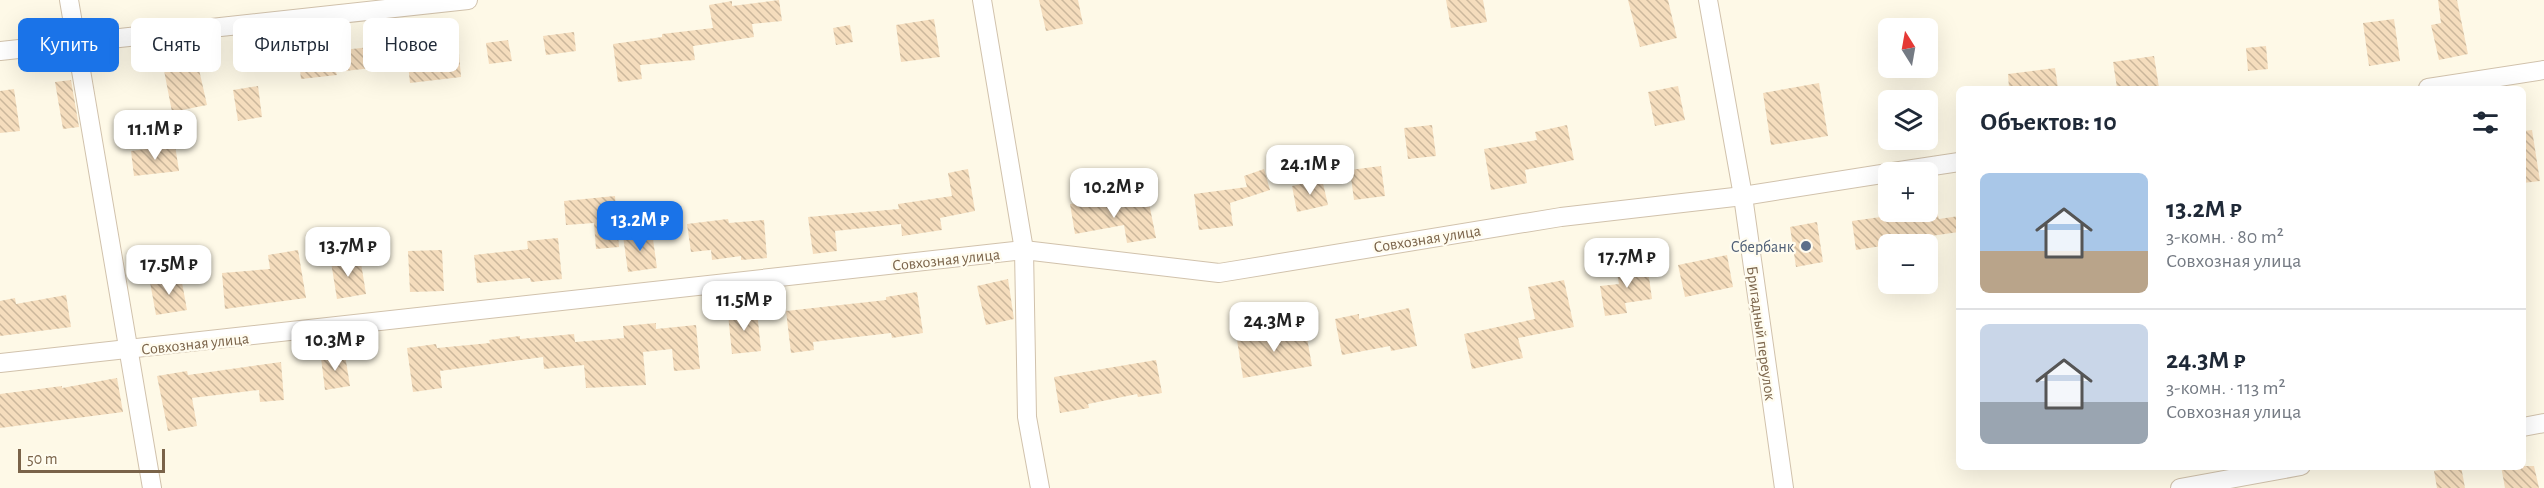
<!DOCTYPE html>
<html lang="ru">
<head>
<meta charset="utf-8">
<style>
	:root { --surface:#fff; --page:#f2f2f3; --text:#1f2937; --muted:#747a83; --line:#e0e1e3; --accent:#1a73e8 }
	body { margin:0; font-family:"Alegreya Sans",sans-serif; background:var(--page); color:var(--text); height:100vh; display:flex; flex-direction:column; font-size:22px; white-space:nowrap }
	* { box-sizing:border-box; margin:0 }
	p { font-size:20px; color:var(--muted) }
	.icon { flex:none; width:33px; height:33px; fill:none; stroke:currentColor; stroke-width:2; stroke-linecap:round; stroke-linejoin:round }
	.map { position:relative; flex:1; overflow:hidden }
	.drawer { position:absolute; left:1956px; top:86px; width:570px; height:384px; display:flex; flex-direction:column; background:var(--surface); border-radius:9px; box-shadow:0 6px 24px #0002 }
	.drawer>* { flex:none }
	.banner { position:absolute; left:18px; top:18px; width:570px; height:54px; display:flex; gap:12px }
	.needle { width:39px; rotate:349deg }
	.tools { position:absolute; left:1878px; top:18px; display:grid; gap:12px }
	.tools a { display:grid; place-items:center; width:60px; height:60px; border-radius:9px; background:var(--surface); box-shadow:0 6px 24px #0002; font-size:30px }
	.scale { position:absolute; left:18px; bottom:15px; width:147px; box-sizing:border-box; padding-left:6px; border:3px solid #7a6349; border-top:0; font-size:16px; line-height:21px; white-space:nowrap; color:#7a6349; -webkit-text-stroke:4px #fffcef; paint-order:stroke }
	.price { position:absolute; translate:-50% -51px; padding:0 14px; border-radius:12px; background:#fff; color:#222; font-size:20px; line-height:39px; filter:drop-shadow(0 2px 3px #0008) }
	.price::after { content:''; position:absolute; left:50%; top:36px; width:18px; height:14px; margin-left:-9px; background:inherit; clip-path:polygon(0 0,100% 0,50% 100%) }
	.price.current { background:var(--accent); color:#fff }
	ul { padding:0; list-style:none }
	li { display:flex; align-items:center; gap:18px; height:150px; padding:0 24px }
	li+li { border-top:2px solid var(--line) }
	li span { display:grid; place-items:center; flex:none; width:168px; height:120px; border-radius:9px; color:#555 }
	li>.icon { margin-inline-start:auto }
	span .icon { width:72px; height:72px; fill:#fffc; stroke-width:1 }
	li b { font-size:26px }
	h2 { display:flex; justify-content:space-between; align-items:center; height:72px; padding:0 24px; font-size:26px }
	.chip { padding:0 21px; border-radius:9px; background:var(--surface); box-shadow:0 6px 24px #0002; font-size:21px; line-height:54px }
	.chip.current { background:var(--accent); color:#fff }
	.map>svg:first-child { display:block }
	.building { fill:url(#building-back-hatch) }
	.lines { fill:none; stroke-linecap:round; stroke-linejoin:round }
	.street-casing { stroke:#d1c2ac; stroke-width:20 }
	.street { stroke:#fff; stroke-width:18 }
	.service-dot { fill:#5c6f8a; stroke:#fffcef; stroke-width:2 }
	.labels { text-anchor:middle; stroke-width:4.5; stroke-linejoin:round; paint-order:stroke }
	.street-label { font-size:16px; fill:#7a6349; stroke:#fffcef }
	.service-label { font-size:16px; fill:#4e5e75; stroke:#fffcef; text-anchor:end }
</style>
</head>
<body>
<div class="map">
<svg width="2544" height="488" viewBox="0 0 2544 488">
	<defs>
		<pattern id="building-back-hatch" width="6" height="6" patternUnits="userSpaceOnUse" patternTransform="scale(1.5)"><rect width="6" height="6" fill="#f5ddbd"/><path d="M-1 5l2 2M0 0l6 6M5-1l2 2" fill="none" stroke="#cbb79c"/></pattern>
	</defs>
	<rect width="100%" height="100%" fill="#fef9e7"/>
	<g class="building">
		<polygon points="779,0 782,21 752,24 754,37 693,46 695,60 640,65 642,79 618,82 613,44 662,37 662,34 713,28 709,5 732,1 732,6"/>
		<polygon points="1039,0 1078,0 1083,24 1046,31"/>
		<polygon points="1446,0 1483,0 1487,22 1451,28"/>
		<polygon points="1628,0 1668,0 1677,38 1640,47"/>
		<polygon points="2438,0 2457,0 2468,54 2439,60 2431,25 2441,23"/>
		<polygon points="934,19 940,57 901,62 896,25"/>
		<polygon points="2394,19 2400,61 2369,66 2363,23"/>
		<polygon points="850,25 853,42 836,45 833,28"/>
		<polygon points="574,32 576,51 546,55 543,36"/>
		<polygon points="332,38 334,51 388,45 388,50 458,42 461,77 410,83 408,64 336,72 337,75 301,79 297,43"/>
		<polygon points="508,40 512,61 489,64 486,43"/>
		<polygon points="2266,46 2268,69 2248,71 2246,48"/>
		<polygon points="196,56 207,105 172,112 162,60"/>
		<polygon points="2154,56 2159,88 2117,88 2113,62"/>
		<polygon points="2055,68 2058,88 2009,88 2008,74"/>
		<polygon points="71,80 79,127 63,129 55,82"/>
		<polygon points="1819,83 1828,136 1771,145 1763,93"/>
		<polygon points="258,86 262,117 238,121 233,90"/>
		<polygon points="1678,86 1685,120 1655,126 1648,92"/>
		<polygon points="14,89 20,131 0,133 0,91"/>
		<polygon points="1432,125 1436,156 1408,159 1404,128"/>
		<polygon points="1567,125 1574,160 1525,170 1527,183 1491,190 1484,149 1537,140 1535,132"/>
		<polygon points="2532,130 2540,181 2523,183 2523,131"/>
		<polygon points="175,145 179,171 134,176 131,151"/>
		<polygon points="1381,166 1385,196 1354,200 1350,170"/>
		<polygon points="968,169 975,211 940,218 942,230 902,236 901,224 835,231 837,251 813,254 808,217 899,209 898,204 952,196 948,173"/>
		<polygon points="1264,169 1270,190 1230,203 1233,226 1199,230 1194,194 1247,187 1244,176"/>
		<polygon points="1322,179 1328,205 1297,212 1292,186"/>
		<polygon points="615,196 619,247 596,249 594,223 566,225 564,201"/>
		<polygon points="1111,197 1113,209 1149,203 1156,238 1127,243 1124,225 1075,234 1070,204"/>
		<polygon points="1894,212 1937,212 1939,219 1959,216 1959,232 1888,242 1888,245 1856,250 1852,221 1895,215"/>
		<polygon points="728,219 729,223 764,220 767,258 741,260 741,256 712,260 711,250 691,252 687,224"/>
		<polygon points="1817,222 1823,262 1796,267 1790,227"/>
		<polygon points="652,232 657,268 628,272 623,236"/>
		<polygon points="558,238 562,279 531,282 530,278 477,283 474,255 528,249 527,241"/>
		<polygon points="298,250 306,298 225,309 222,273 270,269 268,255"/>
		<polygon points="442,250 444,291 410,292 408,251"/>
		<polygon points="1727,255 1733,287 1685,297 1678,265"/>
		<polygon points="360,257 366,294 337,299 331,262"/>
		<polygon points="1647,263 1652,299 1625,303 1627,313 1605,316 1600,286 1619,284 1616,268"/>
		<polygon points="181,277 187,310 156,315 150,282"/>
		<polygon points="1008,279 1014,319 986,325 977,286"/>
		<polygon points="1564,280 1574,327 1518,338 1523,358 1472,369 1464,334 1535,319 1528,287"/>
		<polygon points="917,292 923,333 892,338 891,333 813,342 814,350 791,353 786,311 886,300 886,297"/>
		<polygon points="66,295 71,327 0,336 0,301 15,298 16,304"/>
		<polygon points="1409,308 1417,346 1391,351 1390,346 1342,355 1335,319 1359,314 1359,319"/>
		<polygon points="757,311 761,351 732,354 728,314"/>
		<polygon points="656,323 656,329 696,325 700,369 674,371 672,349 643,352 646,385 586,388 584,365 544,369 543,357 440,371 442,388 413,392 407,348 436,344 437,348 490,343 489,340 520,336 520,339 574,334 575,342 624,338 623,326"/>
		<polygon points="1305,327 1312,366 1243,378 1237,340"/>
		<polygon points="345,355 350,386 325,390 321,358"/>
		<polygon points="1156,360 1162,393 1138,397 1137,394 1088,404 1089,408 1060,413 1054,377"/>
		<polygon points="281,362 284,400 260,402 259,390 192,398 197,426 168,431 157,376 187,371 188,375"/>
		<polygon points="117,378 123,412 0,428 0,394 62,386 62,388"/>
		<polygon points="2461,466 2465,488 2437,488 2434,471"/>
		<polygon points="2501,466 2534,466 2539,488 2505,488"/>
	</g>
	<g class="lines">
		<defs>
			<g id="street">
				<polyline points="69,0 152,488"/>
				<polyline points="982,0 1024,250 1027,417 1040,488"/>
				<polyline points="1708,0 1743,196 1784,488"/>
				<polyline points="0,51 468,0"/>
				<polyline points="2428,88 2544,70"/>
				<polyline points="1893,172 1959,162"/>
				<polyline points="0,363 1024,250 1219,273 1561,217 1743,196 1888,173"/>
				<polyline points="2523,427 2544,423"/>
				<polyline points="2180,488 2301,466"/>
			</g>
		</defs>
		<use href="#street" class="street-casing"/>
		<use href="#street" class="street"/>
	</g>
	<circle class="service-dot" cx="1806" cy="246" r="6"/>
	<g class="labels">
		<g class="street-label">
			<text transform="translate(1427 238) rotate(-9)" y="6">Совхозная улица</text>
			<text transform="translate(946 259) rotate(-6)" y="6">Совхозная улица</text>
			<text transform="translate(1762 333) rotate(82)" y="6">Бригадный переулок</text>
			<text transform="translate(195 343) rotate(-6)" y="6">Совхозная улица</text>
		</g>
		<g class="service-label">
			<text x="1794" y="252">Сбербанк</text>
		</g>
	</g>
</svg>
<div class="tools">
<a><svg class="needle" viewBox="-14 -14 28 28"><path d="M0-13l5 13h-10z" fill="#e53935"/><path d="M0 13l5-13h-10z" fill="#747a83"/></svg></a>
<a><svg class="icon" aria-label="layers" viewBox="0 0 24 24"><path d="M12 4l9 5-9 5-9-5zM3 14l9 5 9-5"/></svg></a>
<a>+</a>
<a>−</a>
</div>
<div class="scale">50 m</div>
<b class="price" style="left:155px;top:161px">11.1M ₽</b>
<b class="price" style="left:1310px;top:196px">24.1M ₽</b>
<b class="price" style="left:1114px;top:219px">10.2M ₽</b>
<b class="price current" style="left:640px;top:252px">13.2M ₽</b>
<b class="price" style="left:348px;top:278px">13.7M ₽</b>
<b class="price" style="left:1627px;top:289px">17.7M ₽</b>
<b class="price" style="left:169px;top:296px">17.5M ₽</b>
<b class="price" style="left:744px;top:332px">11.5M ₽</b>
<b class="price" style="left:1274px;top:353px">24.3M ₽</b>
<b class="price" style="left:335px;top:372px">10.3M ₽</b>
<div class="banner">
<a class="chip current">Купить</a>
<a class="chip">Снять</a>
<a class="chip">Фильтры</a>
<a class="chip">Новое</a>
</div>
<section class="drawer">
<h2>Объектов: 10<svg class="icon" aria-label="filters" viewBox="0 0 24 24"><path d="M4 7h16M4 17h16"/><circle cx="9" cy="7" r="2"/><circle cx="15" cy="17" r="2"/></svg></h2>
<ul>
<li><span style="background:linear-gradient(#a9c7e8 65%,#b9a48a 0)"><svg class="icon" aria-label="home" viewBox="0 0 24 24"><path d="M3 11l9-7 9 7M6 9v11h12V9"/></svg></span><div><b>13.2M ₽</b><p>3-комн. · 80 m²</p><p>Совхозная улица</p></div></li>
<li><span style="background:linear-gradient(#c9d6e8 65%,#9aa5b1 0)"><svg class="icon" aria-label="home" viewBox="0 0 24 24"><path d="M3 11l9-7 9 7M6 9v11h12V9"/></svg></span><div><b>24.3M ₽</b><p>3-комн. · 113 m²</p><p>Совхозная улица</p></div></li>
</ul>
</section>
</div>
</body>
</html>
